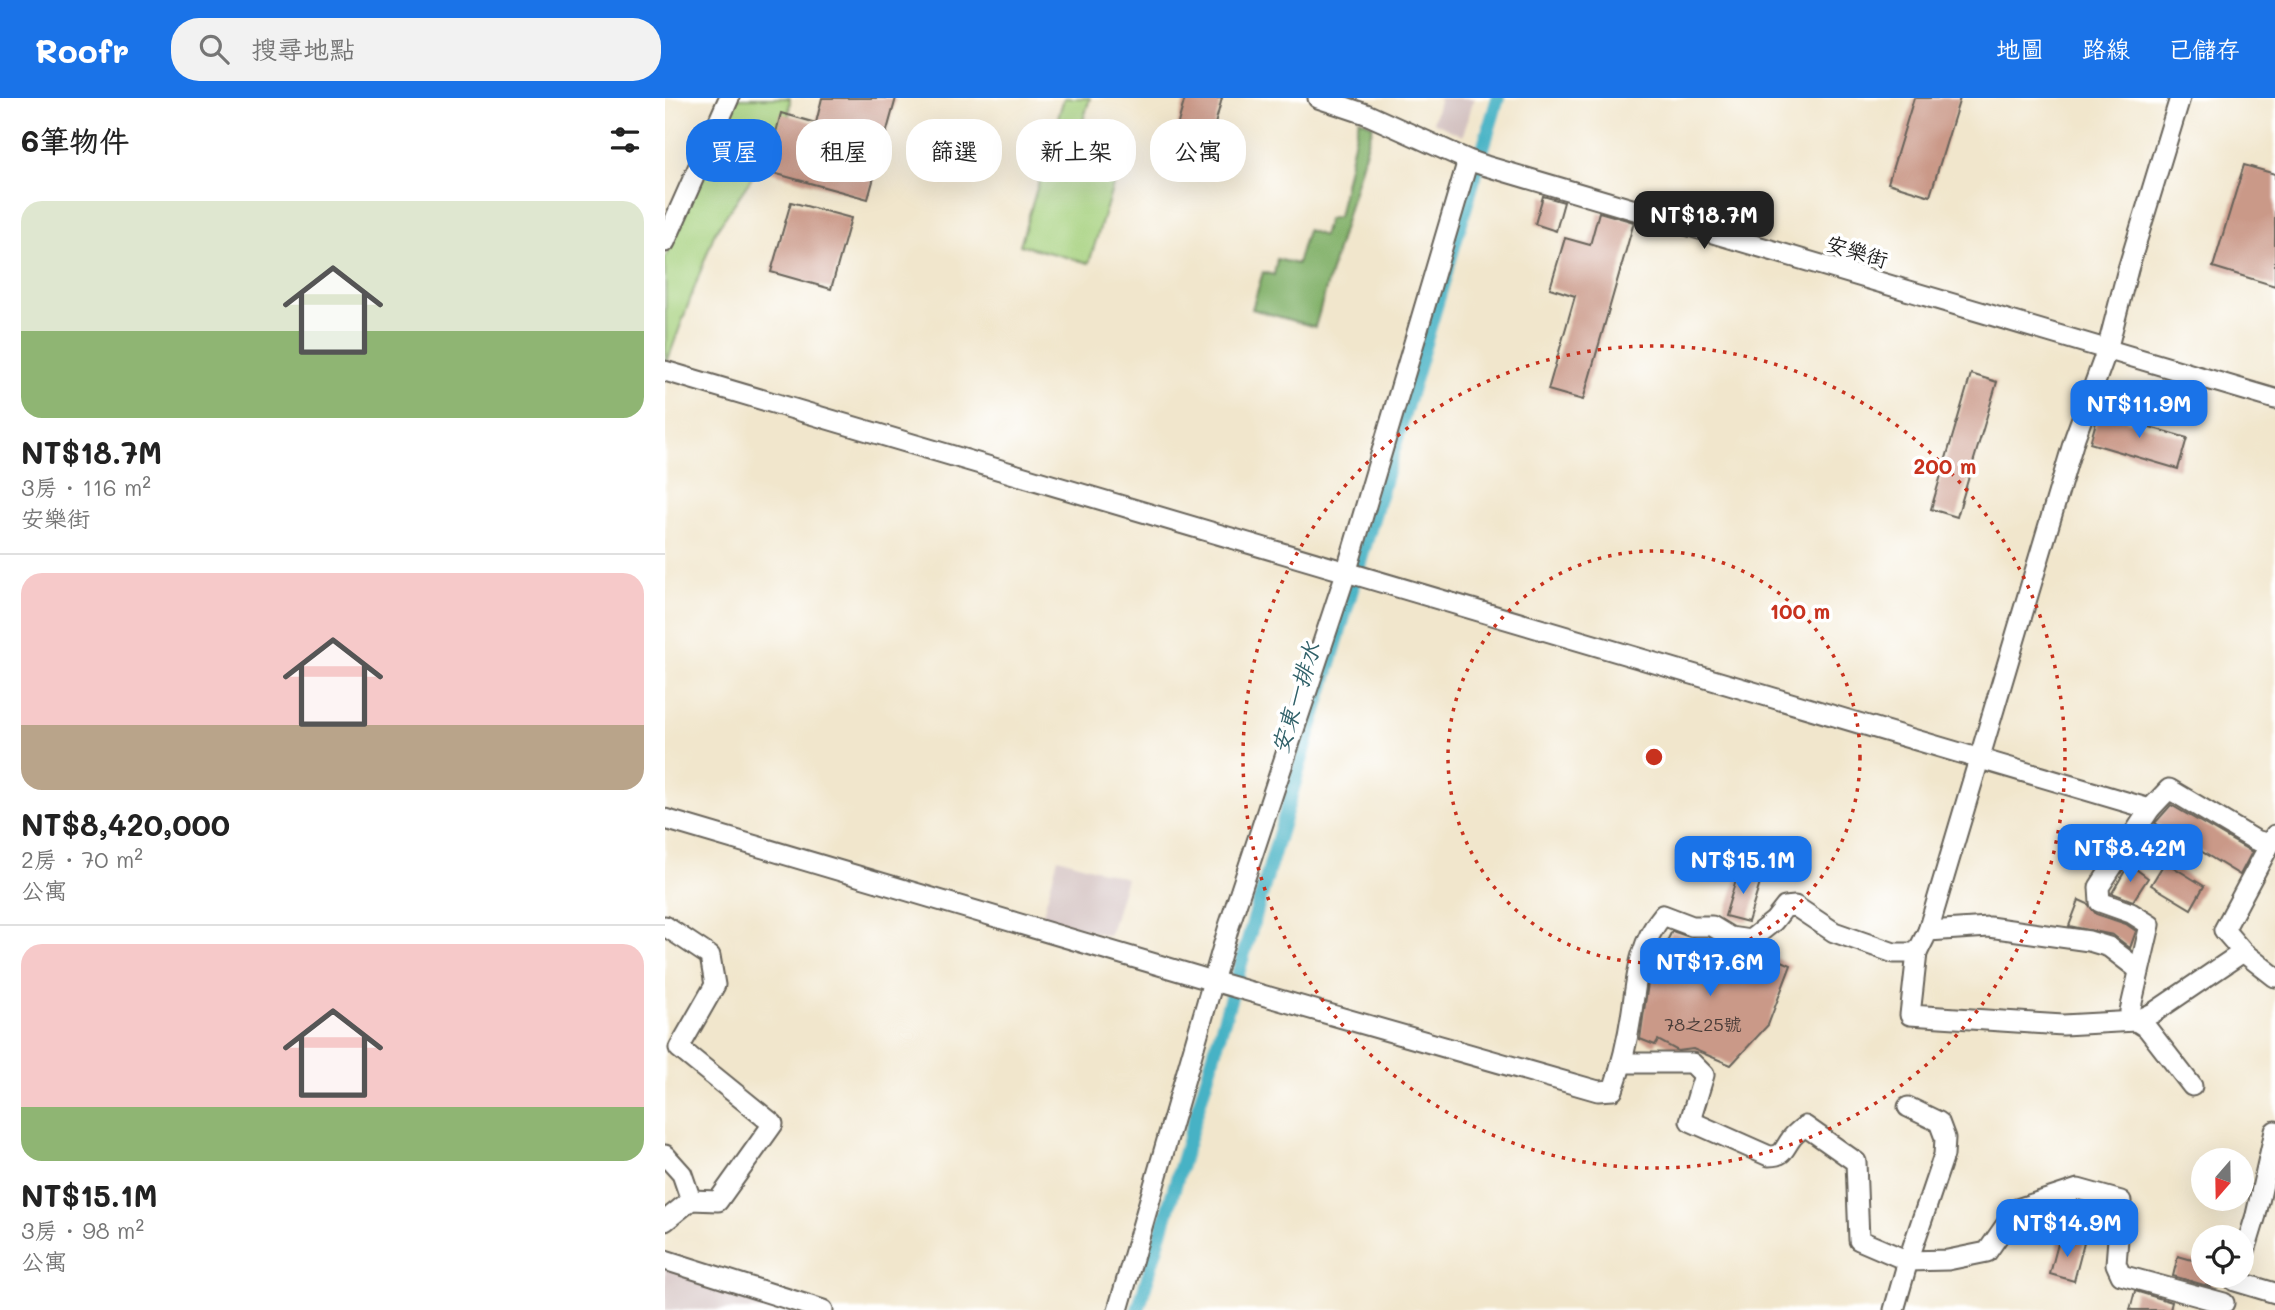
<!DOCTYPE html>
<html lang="zh-TW">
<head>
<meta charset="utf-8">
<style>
	:root { --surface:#fff; --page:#f2f2f2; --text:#222; --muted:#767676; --line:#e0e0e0; --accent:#1a73e8 }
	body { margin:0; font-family:Mali,"LXGW WenKai TC",sans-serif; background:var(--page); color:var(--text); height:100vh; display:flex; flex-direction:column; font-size:26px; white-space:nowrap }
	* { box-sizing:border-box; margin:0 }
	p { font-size:23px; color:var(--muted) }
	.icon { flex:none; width:38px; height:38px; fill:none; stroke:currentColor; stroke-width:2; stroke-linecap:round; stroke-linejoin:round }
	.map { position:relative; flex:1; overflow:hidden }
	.side { display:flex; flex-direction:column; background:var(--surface); width:665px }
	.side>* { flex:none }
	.top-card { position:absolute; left:21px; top:21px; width:665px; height:63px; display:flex; gap:14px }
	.needle { width:46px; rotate:200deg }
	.tools { position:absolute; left:1526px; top:1050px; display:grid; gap:14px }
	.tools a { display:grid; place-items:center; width:63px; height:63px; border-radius:50%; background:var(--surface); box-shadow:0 7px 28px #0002; font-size:35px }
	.price { position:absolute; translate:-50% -60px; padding:0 16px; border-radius:14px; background:var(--accent); color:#fff; font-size:23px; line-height:46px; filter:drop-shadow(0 2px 4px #0008) }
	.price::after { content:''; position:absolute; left:50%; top:42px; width:21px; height:16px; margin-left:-10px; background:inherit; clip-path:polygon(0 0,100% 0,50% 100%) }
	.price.on { background:#222; color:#fff }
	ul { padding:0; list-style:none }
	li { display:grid; align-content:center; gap:14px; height:371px; padding:0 21px }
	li+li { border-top:2px solid var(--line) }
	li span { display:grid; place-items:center; height:217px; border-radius:21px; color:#555 }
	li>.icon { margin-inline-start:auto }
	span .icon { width:126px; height:126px; fill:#fffc; stroke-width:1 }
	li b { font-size:30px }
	h2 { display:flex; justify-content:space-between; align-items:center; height:84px; padding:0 21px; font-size:30px }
	.chip { padding:0 24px; border-radius:28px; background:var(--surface); box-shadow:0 7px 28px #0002; font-size:24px; line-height:63px }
	.chip.on { background:var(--accent); color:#fff }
	header { display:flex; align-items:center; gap:42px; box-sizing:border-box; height:98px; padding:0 35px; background:var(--accent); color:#fff }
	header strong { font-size:33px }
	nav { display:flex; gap:38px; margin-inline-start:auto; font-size:24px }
	.search { width:490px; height:63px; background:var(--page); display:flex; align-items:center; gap:18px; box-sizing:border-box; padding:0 24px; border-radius:28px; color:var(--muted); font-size:26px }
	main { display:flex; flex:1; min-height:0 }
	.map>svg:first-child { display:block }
	.industrial { fill:#d1bfbe }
	.green { fill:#a5d07d; stroke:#60764c; stroke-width:2 }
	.forest { fill:#84b26c; stroke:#506744; stroke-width:2 }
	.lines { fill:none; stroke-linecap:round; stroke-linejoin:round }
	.canal { stroke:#47b2c5; stroke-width:14 }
	.building { fill:#ca9988 }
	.minor-casing { stroke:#67635a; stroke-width:23 }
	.minor { stroke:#fff; stroke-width:19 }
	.ring { fill:none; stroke:#c8321e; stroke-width:3.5; stroke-dasharray:3.5 7 }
	.labels { text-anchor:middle; stroke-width:7; stroke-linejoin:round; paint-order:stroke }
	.number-label { font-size:18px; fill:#483b37 }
	.street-label { font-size:21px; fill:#1c1c1c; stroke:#fff }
	.water-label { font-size:23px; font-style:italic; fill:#2f6068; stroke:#fff }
	.centre { fill:#c8321e; stroke:#fff; stroke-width:3.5 }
	.ring-label { font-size:21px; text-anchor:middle; font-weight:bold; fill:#c8321e; stroke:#fff; stroke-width:7; stroke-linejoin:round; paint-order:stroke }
</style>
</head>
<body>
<header>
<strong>Roofr</strong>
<div class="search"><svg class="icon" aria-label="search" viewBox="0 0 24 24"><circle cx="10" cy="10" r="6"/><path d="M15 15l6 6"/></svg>搜尋地點</div>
<nav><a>地圖</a><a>路線</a><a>已儲存</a></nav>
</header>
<main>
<section class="side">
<h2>6筆物件<svg class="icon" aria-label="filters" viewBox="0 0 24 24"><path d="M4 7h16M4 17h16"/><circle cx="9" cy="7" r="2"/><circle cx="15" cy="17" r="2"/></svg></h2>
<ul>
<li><span style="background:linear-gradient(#dfe7d0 60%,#8fb573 0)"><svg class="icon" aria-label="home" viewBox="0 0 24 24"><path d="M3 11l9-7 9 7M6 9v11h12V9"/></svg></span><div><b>NT$18.7M</b><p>3房 · 116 m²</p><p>安樂街</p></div></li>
<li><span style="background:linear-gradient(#f6c9c9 70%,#b9a48a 0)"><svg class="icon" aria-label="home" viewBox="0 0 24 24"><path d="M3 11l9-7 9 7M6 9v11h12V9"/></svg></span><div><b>NT$8,420,000</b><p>2房 · 70 m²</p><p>公寓</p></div></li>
<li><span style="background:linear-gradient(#f6c9c9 75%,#8fb573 0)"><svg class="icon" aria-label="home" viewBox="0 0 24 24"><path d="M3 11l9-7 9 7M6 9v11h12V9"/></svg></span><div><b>NT$15.1M</b><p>3房 · 98 m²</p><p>公寓</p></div></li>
</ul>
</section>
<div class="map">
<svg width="1610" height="1212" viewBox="0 0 1610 1212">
	<rect width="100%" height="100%" fill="#fff"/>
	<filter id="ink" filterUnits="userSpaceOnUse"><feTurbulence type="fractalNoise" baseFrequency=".0143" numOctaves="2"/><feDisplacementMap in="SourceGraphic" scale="14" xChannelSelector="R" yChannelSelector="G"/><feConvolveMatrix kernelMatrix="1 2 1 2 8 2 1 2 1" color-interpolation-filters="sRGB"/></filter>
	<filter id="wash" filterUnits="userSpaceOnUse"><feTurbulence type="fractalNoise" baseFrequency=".00686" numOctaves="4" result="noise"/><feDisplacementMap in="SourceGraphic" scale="28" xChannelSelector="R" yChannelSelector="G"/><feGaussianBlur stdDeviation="1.57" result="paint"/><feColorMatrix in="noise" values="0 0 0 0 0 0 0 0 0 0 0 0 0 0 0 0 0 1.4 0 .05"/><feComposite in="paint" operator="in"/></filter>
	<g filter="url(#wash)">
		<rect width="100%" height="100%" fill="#f1e6cc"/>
		<g class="industrial">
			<polygon points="775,0 809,0 798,38 768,24"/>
			<polygon points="393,760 461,780 444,838 377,819"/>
			<polygon points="0,1167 109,1202 106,1212 0,1212"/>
		</g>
		<g class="green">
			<polygon points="65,0 125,0 124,18 90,75 50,134 1,267 0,161"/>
			<polygon points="399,0 425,0 410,49 456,62 424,165 355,147"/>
		</g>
		<polygon class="forest" points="694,21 708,27 650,229 587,211 598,174 609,177 612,161 632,166 642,132 658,138 663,121 673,119"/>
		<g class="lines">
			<polyline class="canal" points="473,1212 833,0"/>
		</g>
		<g id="blocks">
			<g class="building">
				<polygon points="157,0 231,0 203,101 101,73 116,15 151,25"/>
				<polygon points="520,0 557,0 545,45 510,36"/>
				<polygon points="1249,0 1295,0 1265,98 1223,85"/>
				<polygon points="1579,67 1610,76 1610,188 1548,169"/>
				<polygon points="878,98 899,104 891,133 870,126"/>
				<polygon points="126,104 186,120 166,191 106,174"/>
				<polygon points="934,114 969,124 918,302 883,292 910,198 885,190 900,140 925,147"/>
				<polygon points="1306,276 1332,284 1292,419 1266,411"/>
				<polygon points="1434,314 1522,340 1513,371 1425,345"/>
				<polygon points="1506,707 1587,754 1575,777 1490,725"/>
				<polygon points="1500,764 1539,788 1526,811 1486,787"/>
				<polygon points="1464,766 1483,780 1468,803 1447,795"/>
				<polygon points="1074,772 1097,779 1083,824 1060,818"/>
				<polygon points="1414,802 1423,806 1431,816 1461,826 1471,833 1465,850 1448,837 1404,828"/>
				<polygon points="1007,833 1042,845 1044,841 1093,866 1099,855 1126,867 1103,927 1066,967 1028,951 1013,953 993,942 990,947 975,941 984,878 993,854 996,855"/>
				<polygon points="1395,1138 1419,1145 1409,1183 1385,1176"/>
				<polygon points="1513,1158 1538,1165 1538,1178 1549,1178 1546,1189 1508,1178"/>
				<polygon points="1470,1193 1507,1204 1505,1212 1465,1212"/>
			</g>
		</g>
	</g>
	<g filter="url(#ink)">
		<use href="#blocks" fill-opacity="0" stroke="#67635a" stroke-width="2"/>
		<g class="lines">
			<defs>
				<g id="minor">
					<polyline points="653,0 701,16 803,62 821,68 1610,301"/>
					<polyline points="0,144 64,0"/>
					<polyline points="0,273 1485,711 1504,691 1590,742 1605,746 1610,737"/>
					<polyline points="1485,711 1434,789 1435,804 1466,815 1485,827 1465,913 1471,923 1482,930 1527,988"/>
					<path d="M0,721L548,883L933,993L948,992C957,967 963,940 967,913C972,878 974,845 998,817L1027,828H1047L1065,839L1085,842L1109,823L1120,809L1130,808L1169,834L1229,855H1252L1263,833L1324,829L1424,843L1444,849L1474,872"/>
					<polyline points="1605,746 1559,832 1578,854 1610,879"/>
					<polyline points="0,828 45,858 50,887 14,950 108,1026 53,1103 26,1102 0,1123"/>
					<polyline points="1263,833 1410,339 1442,252 1463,171 1515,0"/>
					<polyline points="1252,855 1245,917 1398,927 1471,923 1488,915 1578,854"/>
					<path d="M957,965H1027L1039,977L1025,1023L1104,1058C1119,1058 1118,1052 1126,1041C1129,1036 1135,1032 1140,1028L1191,1064L1194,1142L1243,1163L1283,1162L1322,1154L1352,1111L1413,1091L1456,1103L1451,1166L1456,1177L1559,1205"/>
					<polyline points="0,1057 17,1076 26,1102"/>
					<polyline points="0,1162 158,1212"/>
					<polyline points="1577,1163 1591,1117 1610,1033"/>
					<polyline points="1570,1183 1610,1195"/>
					<polyline points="453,1212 564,828 681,475 803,62"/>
					<polyline points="1229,1212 1243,1163 1279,1057 1280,1040 1274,1024 1243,1009"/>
				</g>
			</defs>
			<use href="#minor" class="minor-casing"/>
			<use href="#minor" class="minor"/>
		</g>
	</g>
	<g class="ring">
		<circle cx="989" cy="659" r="206"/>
		<circle cx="989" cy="659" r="411"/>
	</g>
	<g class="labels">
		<g class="number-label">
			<text x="1038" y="933">78之25號</text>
		</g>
		<g class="street-label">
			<text transform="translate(1192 154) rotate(17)" y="7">安樂街</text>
		</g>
		<g class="water-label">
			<text transform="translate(631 600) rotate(-73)" y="8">安東一排水</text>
		</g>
	</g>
	<circle cx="989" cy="659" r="10" class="centre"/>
	<g class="ring-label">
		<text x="1280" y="376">200 m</text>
		<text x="1135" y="521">100 m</text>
	</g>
</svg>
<div class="tools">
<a><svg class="needle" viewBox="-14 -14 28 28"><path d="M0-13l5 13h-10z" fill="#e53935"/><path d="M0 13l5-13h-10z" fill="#767676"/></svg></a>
<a><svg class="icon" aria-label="locate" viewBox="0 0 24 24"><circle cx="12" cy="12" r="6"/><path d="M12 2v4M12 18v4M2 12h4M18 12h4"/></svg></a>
</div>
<b class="price on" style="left:1039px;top:153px">NT$18.7M</b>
<b class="price" style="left:1474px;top:342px">NT$11.9M</b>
<b class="price" style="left:1465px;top:786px">NT$8.42M</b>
<b class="price" style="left:1078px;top:798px">NT$15.1M</b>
<b class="price" style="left:1045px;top:900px">NT$17.6M</b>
<b class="price" style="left:1402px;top:1161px">NT$14.9M</b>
<div class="top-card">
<a class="chip on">買屋</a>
<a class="chip">租屋</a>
<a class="chip">篩選</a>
<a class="chip">新上架</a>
<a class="chip">公寓</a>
</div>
</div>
</main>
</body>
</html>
